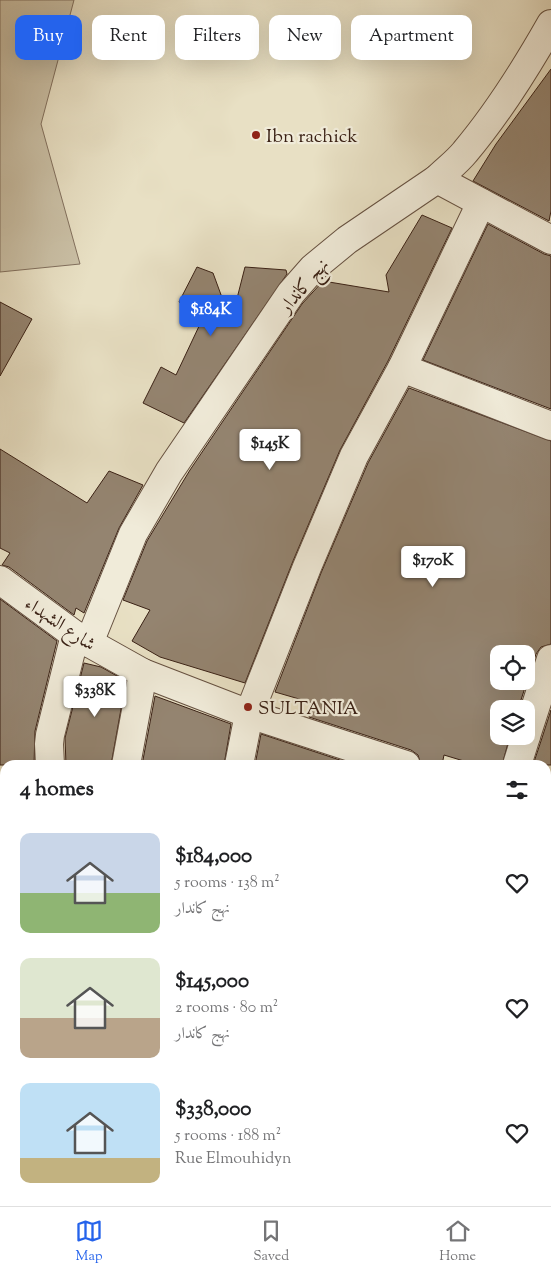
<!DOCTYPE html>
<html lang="en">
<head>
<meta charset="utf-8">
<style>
	:root { --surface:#fff; --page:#f2f2f2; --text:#202124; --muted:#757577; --line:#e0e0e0; --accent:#2563eb }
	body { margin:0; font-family:"Sorts Mill Goudy",Amiri,serif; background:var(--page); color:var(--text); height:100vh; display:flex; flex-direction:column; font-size:19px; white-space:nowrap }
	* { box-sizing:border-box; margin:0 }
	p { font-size:16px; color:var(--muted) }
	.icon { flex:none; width:28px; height:28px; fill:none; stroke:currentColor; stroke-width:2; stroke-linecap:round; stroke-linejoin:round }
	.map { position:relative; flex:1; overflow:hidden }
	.panel { position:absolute; left:0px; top:760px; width:551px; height:446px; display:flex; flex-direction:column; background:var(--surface); border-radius:15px 15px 0 0; box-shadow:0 5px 20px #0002 }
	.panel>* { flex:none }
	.top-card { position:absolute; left:15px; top:15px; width:521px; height:45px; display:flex; gap:10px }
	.buttons { position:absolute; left:490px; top:645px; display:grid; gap:10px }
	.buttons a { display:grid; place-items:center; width:45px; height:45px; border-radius:10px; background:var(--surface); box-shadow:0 5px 20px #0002; font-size:25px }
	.price { position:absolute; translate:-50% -42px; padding:0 11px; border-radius:5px; background:#fff; color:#222; font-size:16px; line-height:32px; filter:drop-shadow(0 1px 2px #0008) }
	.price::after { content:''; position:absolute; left:50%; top:30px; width:15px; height:11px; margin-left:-8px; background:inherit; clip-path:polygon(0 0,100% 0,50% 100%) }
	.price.current { background:var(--accent); color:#fff }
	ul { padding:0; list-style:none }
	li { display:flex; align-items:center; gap:15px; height:125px; padding:0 20px }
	li span { display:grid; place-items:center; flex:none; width:140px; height:100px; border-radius:10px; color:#555 }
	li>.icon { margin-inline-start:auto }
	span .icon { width:60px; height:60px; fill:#fffc; stroke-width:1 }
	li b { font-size:21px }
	h2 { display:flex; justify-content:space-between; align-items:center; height:60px; padding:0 20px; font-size:21px }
	.tag { padding:0 18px; border-radius:10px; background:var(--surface); box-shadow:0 5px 20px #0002; font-size:18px; line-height:45px }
	.tag.current { background:var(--accent); color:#fff }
	.tabs { display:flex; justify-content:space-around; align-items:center; height:70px; border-top:1px solid var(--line); background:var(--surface); font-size:14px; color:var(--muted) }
	.tabs a { display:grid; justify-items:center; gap:2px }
	.tabs .current { color:var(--accent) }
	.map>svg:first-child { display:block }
	.green { fill:#cac0a6; stroke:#82705e }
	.building { fill:#948470; stroke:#3a2115; fill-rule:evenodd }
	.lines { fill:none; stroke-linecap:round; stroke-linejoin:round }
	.minor-casing { stroke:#665141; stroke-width:30 }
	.minor { stroke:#f0ebd9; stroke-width:28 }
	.poi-dot { fill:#8f2418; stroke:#f0ebd9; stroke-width:2 }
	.labels { text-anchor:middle; stroke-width:4.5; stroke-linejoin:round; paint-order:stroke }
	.poi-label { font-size:19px; fill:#3a2115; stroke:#f0ebd9; text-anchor:start }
	.street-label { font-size:19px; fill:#3a2115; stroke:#f0ebd9 }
</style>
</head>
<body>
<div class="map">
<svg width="551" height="1206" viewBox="0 0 551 1206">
	<rect width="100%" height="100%" fill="#e8e0c4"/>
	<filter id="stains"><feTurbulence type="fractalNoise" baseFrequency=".004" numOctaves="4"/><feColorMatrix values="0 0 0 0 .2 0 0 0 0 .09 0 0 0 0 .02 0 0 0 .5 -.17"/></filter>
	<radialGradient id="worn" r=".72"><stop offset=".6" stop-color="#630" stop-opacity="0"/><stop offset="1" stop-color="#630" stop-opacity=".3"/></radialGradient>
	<polygon class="green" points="0,0 74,0 41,124 80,264 0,272"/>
	<g class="building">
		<polygon points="551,69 551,211 549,221 473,181 496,144"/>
		<polygon points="422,215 452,228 388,361 340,450 293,561 245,683 160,657 132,641 150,610 123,600 147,541 190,470 302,304 323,281 389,292 386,275"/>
		<polygon points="488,224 544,254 551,256 551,409 423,360"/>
		<polygon points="197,267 213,273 231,322 245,267 286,270 287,274 184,423 143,403 161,367 176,375 201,322 179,302"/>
		<polygon points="0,302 32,319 0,376"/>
		<path d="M409,388L551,441V644L541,647L536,654L518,709H499V736H510L502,765H477L444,755L442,765H421L418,755L411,750L309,717L313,703L275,692L321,573L368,463ZM499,654H526V681H499Z"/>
		<polygon points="0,449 87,503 109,471 143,485 119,528 84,613 76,608 74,615 9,567 2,565 10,553 0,548"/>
		<polygon points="0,599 57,641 35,731 34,765 0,765"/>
		<polygon points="84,663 101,667 126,681 111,765 66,765 65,738"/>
		<polygon points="155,696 231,724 224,765 142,765"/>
		<polygon points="551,710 551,765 533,765 541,741"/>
		<polygon points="261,734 355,765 255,765"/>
	</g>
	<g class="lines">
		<defs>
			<g id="minor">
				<path d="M437,179C446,170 457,162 465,152C498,113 526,68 551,24"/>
				<polyline points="402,368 551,426"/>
				<polyline points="0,580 75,635 143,673 249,714 406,765"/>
				<polyline points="89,643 133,534 169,472 291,293 313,268 347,240 437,179 551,240"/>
				<polyline points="526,736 551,659"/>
				<polyline points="50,765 49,744 50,735 75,635"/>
				<polyline points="126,765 143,673"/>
				<polyline points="239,765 249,714 307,567 354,456 402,368 481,203"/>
				<polyline points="517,765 526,736"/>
				<polyline points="546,813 551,815"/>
				<polyline points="546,1141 551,1142"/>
				<polyline points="91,1206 91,1201"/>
				<polyline points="468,1206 469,1201"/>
			</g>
		</defs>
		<use href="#minor" class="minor-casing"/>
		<use href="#minor" class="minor"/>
	</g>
	<g class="poi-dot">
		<circle cx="256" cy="135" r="5"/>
		<circle cx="248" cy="707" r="5"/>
	</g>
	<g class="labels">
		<g class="poi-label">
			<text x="266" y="142">Ibn rachick</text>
			<text x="258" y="714">SULTANIA</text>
		</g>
		<g class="street-label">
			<text transform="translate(303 285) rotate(-49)" y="7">نهج كاندار</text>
			<text transform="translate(61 623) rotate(34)" y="7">شارع الشهداء</text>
		</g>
	</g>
	<rect width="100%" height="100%" filter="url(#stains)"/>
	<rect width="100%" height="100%" fill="url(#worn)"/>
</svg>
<div class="buttons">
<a><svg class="icon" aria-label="locate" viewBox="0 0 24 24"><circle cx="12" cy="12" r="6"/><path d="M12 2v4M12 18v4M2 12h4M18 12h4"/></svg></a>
<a><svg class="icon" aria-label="layers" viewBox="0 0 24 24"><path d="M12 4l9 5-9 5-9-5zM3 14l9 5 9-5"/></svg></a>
</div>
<b class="price current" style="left:211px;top:337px">$184K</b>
<b class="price" style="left:270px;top:471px">$145K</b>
<b class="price" style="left:433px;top:588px">$170K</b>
<b class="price" style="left:95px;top:718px">$338K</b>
<div class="top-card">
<a class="tag current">Buy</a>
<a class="tag">Rent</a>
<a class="tag">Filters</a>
<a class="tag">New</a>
<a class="tag">Apartment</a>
</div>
<section class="panel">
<h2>4 homes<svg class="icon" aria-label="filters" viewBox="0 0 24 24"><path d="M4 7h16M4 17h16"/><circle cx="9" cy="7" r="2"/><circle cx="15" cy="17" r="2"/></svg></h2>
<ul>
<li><span style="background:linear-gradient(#c9d6e8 60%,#8fb573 0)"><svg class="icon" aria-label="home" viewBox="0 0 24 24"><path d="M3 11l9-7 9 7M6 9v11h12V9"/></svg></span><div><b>$184,000</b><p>5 rooms · 138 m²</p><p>نهج كاندار</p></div><svg class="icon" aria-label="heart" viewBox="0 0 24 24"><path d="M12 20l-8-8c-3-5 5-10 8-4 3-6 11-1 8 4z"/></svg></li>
<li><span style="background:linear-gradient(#dfe7d0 60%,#b9a48a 0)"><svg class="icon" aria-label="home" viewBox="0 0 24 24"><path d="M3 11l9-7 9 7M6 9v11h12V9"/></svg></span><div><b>$145,000</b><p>2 rooms · 80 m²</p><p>نهج كاندار</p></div><svg class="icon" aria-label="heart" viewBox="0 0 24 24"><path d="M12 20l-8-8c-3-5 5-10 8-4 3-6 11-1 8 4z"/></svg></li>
<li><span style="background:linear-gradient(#bfe0f5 75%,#c2b280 0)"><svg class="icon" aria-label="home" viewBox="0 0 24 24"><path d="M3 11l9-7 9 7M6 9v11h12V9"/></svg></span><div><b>$338,000</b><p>5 rooms · 188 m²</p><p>Rue Elmouhidyn</p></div><svg class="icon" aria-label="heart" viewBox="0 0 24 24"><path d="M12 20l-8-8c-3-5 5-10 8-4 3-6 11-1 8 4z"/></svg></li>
</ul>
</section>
</div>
<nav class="tabs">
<a class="current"><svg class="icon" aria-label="map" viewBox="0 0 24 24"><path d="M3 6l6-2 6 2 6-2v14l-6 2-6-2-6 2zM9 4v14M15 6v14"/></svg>Map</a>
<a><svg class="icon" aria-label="saved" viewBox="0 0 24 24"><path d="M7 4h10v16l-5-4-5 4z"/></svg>Saved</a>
<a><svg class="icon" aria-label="home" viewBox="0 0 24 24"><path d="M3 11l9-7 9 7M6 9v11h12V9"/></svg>Home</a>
</nav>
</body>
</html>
